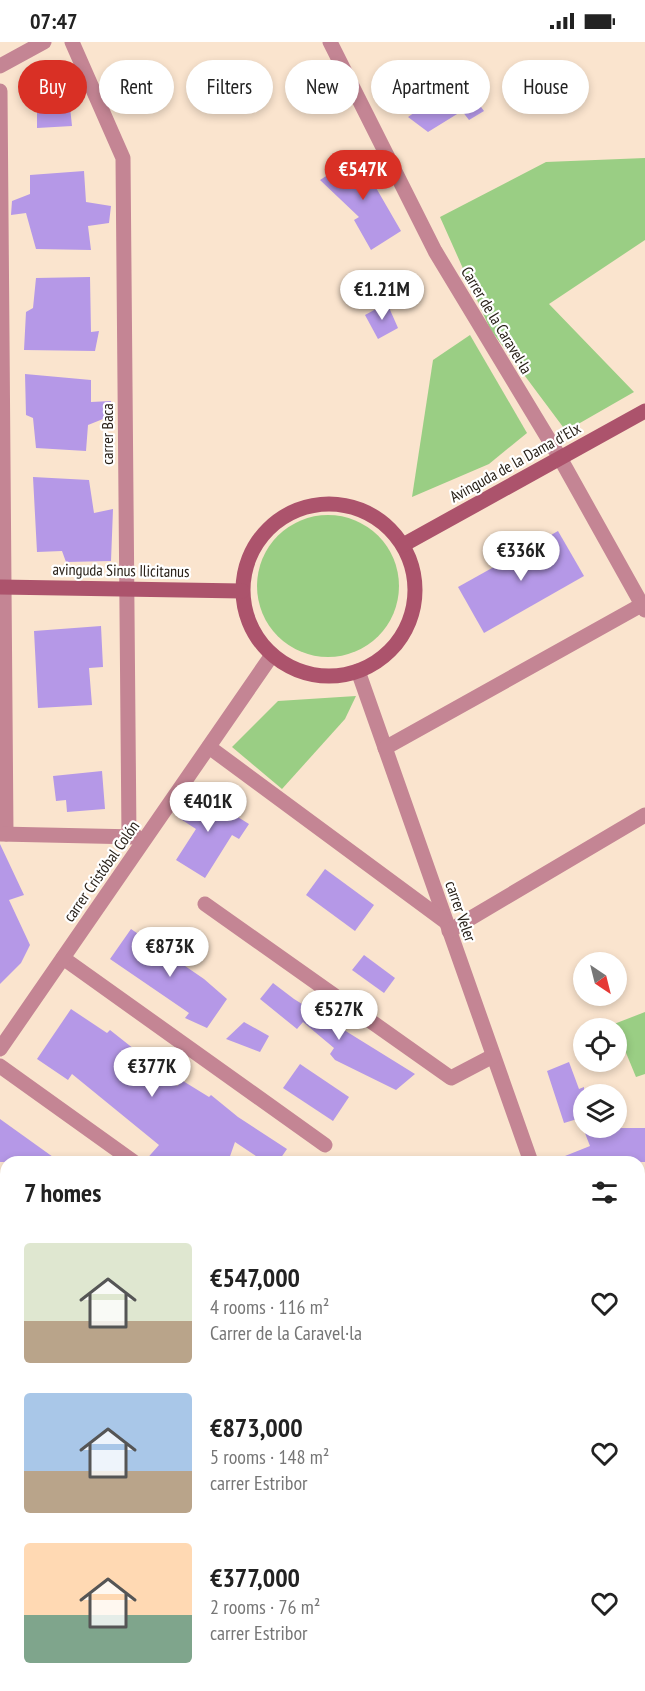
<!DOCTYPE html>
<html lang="en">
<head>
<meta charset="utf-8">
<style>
	:root { --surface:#fff; --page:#f6f6f6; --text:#222; --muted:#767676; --accent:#d93025 }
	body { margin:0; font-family:"PT Sans Narrow",sans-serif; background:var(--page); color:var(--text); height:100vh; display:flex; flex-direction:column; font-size:22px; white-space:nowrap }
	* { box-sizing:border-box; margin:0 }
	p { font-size:20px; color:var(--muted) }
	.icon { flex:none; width:33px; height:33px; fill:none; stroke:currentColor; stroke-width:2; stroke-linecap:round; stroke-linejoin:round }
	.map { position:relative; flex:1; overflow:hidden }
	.panel { position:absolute; left:0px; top:1114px; width:645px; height:536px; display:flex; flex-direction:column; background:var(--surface); border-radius:18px 18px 0 0; box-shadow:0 3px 9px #0003 }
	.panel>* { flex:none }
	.top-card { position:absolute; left:18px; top:18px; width:609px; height:54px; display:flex; gap:12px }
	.needle { width:39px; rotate:145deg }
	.fabs { position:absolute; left:573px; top:910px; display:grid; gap:12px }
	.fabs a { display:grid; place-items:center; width:54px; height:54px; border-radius:50%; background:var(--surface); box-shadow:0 3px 9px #0003; font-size:30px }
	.price { position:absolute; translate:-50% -51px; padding:0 14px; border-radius:21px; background:#fff; color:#222; font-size:20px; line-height:39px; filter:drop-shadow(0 2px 3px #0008) }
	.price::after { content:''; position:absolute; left:50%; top:36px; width:18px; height:14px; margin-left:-9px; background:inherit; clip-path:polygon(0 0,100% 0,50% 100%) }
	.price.selected { background:var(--accent); color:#fff }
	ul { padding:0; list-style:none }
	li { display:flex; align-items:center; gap:18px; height:150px; padding:0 24px }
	li span { display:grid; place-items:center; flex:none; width:168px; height:120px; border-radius:6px; color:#555 }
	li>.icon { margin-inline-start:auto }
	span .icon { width:72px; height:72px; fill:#fffc; stroke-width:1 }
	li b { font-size:26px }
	h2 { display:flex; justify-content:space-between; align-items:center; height:72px; padding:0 24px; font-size:26px }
	.chip { padding:0 21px; border-radius:27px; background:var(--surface); box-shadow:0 3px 9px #0003; font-size:21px; line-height:54px }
	.chip.selected { background:var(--accent); color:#fff }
	.status { display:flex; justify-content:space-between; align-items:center; height:42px; padding:0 30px; background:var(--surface); direction:ltr }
	.status svg { height:16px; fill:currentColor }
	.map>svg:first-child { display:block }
	.green { fill:#9ace84 }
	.water { fill:#83d3f6 }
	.building { fill:#b598e7 }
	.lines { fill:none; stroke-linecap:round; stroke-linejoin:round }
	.street { stroke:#c48594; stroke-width:15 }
	.secondary { stroke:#ac536c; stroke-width:15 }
	.labels { text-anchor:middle; stroke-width:4.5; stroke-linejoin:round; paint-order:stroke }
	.street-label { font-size:16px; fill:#282018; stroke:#fff }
</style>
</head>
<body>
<div class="status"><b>07:47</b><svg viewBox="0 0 49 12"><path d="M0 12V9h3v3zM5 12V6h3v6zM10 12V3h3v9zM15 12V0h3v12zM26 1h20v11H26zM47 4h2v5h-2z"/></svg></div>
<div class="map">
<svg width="645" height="1649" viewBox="0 0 645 1649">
	<rect width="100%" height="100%" fill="#fae4ce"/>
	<g class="green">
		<polygon points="645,116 645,198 549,262 634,350 566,389 490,287 440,175 546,120"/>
		<polygon points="470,293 527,391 489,422 412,455 433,318"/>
		<circle cx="328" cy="544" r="71"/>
		<polygon points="356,654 345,677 282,747 232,705 278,659"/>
		<polygon points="645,970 645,1032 636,1035 614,982"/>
		<polygon points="6,1423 6,1644 639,1644 639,1544 645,1544 645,1649 0,1649 0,1425"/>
	</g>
	<polygon class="water" points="645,1429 645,1502 639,1500 639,1447"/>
	<g class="building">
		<polygon points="67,36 72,84 37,86 37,66 50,62 50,39"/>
		<polygon points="461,38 484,69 469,78 462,69 428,90 408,75"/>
		<polygon points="357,114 380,140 375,144 401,189 371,208 354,178 359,175 320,138"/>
		<polygon points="84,129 86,160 111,164 109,181 88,184 91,208 36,207 26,171 11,173 12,159 30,152 30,133"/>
		<polygon points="90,235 91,290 99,289 95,309 24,308 26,270 33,266 36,236"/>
		<polygon points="387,261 398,286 378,297 365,273"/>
		<polygon points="25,332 91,338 91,360 111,359 113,373 88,383 86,409 36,406 33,376 26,373"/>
		<polygon points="33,435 89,438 94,471 113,467 111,519 66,520 62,509 37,510"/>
		<polygon points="558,489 584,534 484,591 458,545"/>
		<polygon points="101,584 103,625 89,626 92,663 38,666 34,589"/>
		<polygon points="102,729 105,767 67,770 66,758 56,759 53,734"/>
		<polygon points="196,749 249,782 239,797 232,793 205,836 176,818 196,787 179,776"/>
		<polygon points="0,802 24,853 9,858 30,903 21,921 0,942"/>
		<polygon points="325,827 374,863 355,889 306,853"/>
		<polygon points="131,887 204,937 227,957 207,986 185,976 189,971 110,917"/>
		<polygon points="364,913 395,936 384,951 352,928"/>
		<polygon points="273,941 294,957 415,1032 396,1048 335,1018 330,1012 334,1006 303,980 297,987 260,957"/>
		<polygon points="71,967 107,991 110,988 158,1026 174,1034 171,1039 177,1044 183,1039 209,1055 211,1053 238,1075 287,1107 278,1120 265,1120 235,1100 228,1120 144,1120 159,1103 72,1032 68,1038 37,1017"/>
		<polygon points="244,980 269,994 260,1010 226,997"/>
		<polygon points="569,1020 579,1047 584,1045 584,1075 564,1081 547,1029"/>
		<polygon points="300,1022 349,1055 333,1079 283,1046"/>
		<polygon points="0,1077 60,1120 0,1120"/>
		<polygon points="583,1086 645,1086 645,1120 550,1120 590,1104"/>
	</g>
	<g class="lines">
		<g class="street">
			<polyline points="72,0 123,116 129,795"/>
			<polyline points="330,0 435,209 560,416 645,568"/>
			<polyline points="0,24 44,0"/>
			<polyline points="0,49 6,792"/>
			<polyline points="358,629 531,1120"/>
			<polyline points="209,705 446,880"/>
			<polyline points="385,706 645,561"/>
			<polyline points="0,792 137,795"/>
			<polyline points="205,862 451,1036 493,1014"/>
			<polyline points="449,889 645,773"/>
			<polyline points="63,916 325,1103"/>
			<polyline points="0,1007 272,613"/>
			<polyline points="0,1024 134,1120"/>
			<polyline points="0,1184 6,1188"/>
			<polyline points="639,1188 645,1186"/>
			<polyline points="0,1337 6,1341"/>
			<polyline points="0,1419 6,1417"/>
			<polyline points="222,1644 228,1649"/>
			<polyline points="347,1644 349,1649"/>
			<polyline points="477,1644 478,1649"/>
		</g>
		<g class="secondary">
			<circle cx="329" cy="548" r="86"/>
			<polyline points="403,503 645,369"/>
			<polyline points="0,545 242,549"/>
		</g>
	</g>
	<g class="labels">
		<g class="street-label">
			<text transform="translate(497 278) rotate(59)" y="6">Carrer de la Caravel·la</text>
			<text transform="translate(107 392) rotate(-90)" y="6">carrer Baca</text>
			<text transform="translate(515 420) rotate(-29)" y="6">Avinguda de la Dama d'Elx</text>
			<text transform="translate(121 528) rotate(1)" y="6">avinguda Sinus Ilicitanus</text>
			<text transform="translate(101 829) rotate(-55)" y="6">carrer Cristóbal Colón</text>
			<text transform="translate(461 869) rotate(71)" y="6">carrer Veler</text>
		</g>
	</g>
</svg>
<div class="fabs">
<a><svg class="needle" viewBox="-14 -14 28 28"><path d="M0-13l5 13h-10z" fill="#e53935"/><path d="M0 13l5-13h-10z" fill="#767676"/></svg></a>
<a><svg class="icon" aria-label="locate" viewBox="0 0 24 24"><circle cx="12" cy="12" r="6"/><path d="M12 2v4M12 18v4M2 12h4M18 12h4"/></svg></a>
<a><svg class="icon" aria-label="layers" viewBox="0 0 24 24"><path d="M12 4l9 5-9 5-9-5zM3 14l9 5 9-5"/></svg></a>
</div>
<b class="price selected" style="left:363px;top:159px">€547K</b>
<b class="price" style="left:382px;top:279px">€1.21M</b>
<b class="price" style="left:521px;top:540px">€336K</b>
<b class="price" style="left:208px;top:791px">€401K</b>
<b class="price" style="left:170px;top:936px">€873K</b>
<b class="price" style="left:339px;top:999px">€527K</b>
<b class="price" style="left:152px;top:1056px">€377K</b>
<div class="top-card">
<a class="chip selected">Buy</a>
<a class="chip">Rent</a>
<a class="chip">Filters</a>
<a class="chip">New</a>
<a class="chip">Apartment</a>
<a class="chip">House</a>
</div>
<section class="panel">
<h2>7 homes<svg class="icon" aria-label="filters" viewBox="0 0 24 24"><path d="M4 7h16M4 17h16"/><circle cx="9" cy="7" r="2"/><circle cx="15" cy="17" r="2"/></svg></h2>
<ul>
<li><span style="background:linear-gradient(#dfe7d0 65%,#b9a48a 0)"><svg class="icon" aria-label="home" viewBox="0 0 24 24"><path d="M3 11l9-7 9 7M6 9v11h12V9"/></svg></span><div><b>€547,000</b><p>4 rooms · 116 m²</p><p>Carrer de la Caravel·la</p></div><svg class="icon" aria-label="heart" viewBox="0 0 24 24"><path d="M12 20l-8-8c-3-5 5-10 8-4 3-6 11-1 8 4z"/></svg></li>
<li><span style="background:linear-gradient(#a9c7e8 65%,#b9a48a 0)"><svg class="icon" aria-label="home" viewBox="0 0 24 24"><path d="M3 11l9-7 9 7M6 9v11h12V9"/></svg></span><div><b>€873,000</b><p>5 rooms · 148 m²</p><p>carrer Estribor</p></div><svg class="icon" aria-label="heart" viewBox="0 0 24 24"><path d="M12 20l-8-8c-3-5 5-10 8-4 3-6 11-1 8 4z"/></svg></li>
<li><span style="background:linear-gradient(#ffd9b3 60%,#7fa58c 0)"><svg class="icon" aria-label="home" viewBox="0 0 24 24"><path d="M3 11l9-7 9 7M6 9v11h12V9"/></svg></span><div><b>€377,000</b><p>2 rooms · 76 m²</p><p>carrer Estribor</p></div><svg class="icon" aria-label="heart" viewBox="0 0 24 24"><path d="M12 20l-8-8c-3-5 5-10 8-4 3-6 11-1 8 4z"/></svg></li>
</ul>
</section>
</div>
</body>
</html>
